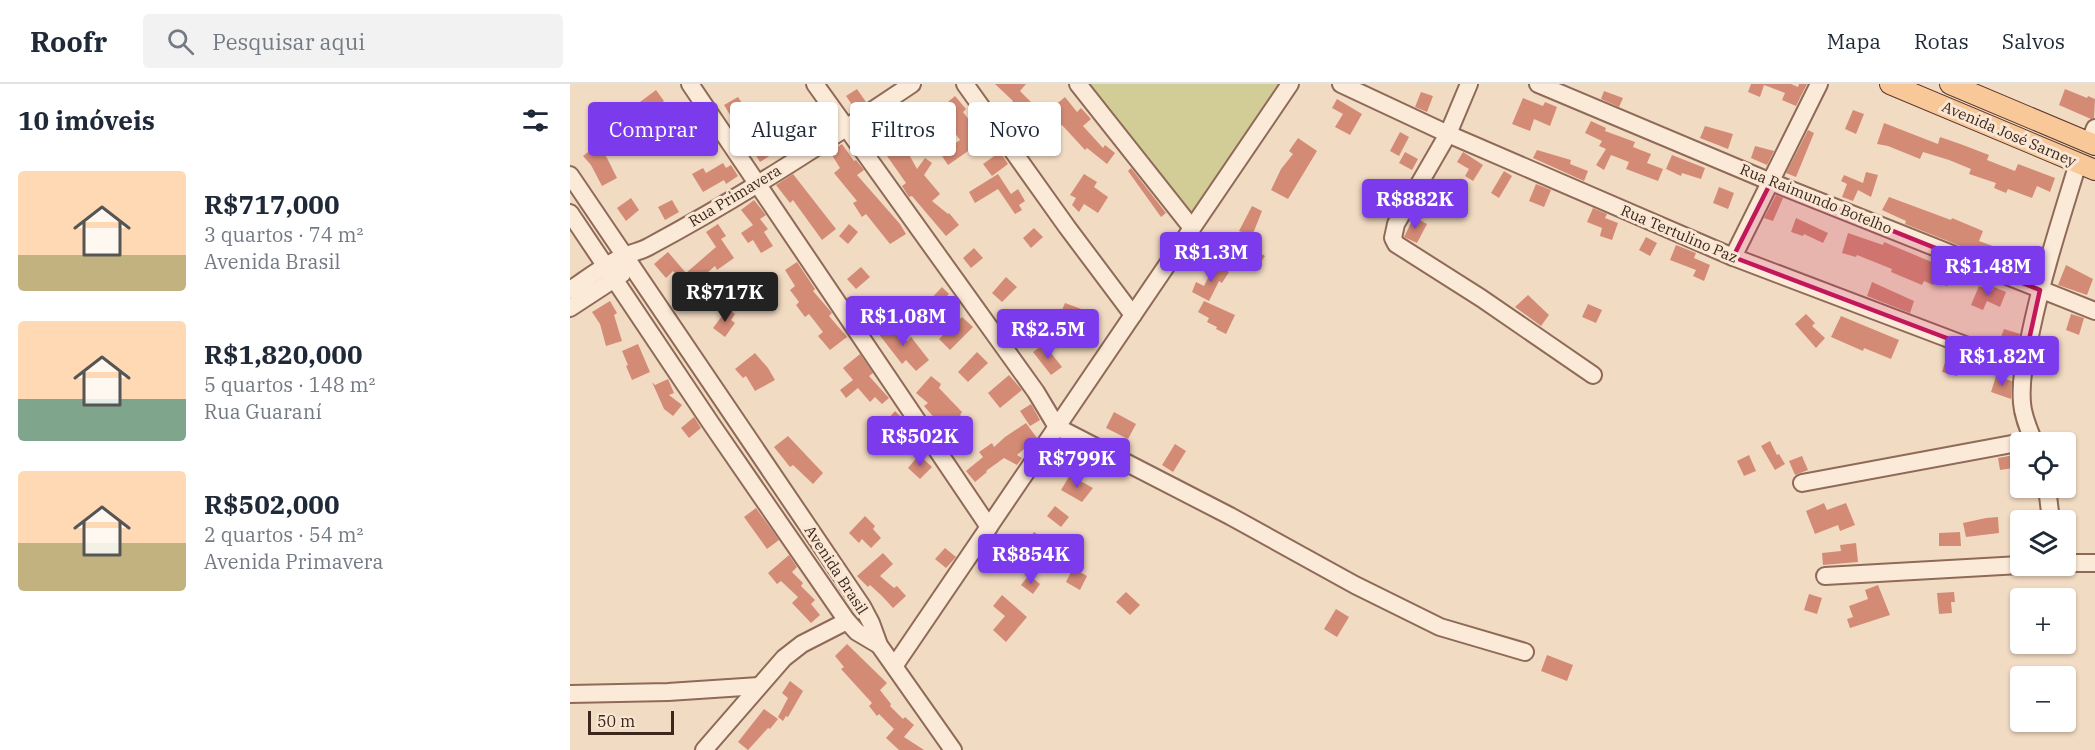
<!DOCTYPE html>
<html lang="pt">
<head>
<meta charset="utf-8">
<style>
	:root { --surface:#fff; --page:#f2f2f3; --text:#1f2937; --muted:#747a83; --line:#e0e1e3; --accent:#7c3aed }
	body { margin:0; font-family:"IBM Plex Serif",serif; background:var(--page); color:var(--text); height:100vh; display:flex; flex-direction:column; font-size:22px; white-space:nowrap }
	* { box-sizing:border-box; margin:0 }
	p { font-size:20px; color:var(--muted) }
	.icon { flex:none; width:33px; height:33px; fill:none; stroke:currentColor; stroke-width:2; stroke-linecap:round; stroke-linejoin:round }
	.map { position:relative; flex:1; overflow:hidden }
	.sheet { display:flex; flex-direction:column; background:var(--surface); width:570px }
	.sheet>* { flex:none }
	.top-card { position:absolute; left:18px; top:18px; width:570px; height:54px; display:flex; gap:12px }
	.buttons { position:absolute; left:1440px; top:348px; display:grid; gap:12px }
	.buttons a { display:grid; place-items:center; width:66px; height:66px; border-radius:6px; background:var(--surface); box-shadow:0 2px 4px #0004; font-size:30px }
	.scale { position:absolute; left:18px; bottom:15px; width:86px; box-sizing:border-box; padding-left:6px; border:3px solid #3d271d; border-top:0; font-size:16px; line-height:21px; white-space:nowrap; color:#3d271d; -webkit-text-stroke:4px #f9e7d4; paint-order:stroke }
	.price { position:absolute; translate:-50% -51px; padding:0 14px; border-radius:6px; background:var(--accent); color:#fff; font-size:20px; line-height:39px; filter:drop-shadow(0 2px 3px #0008) }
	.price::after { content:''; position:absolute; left:50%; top:36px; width:18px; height:14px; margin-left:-9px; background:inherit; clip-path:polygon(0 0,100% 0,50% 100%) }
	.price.selected { background:#222; color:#fff }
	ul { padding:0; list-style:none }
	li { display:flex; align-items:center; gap:18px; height:150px; padding:0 18px }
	li span { display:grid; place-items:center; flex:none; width:168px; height:120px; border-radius:6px; color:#555 }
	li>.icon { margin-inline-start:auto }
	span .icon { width:72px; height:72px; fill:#fffc; stroke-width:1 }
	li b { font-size:26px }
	h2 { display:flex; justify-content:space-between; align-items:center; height:72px; padding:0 18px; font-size:26px }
	.pill { padding:0 21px; border-radius:6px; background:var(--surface); box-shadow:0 2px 4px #0004; font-size:21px; line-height:54px }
	.pill.selected { background:var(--accent); color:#fff }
	header { display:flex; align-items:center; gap:36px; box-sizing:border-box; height:84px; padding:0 30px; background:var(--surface); border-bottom:2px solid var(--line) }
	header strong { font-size:28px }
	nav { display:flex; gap:33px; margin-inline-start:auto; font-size:21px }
	.search { width:420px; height:54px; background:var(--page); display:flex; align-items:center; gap:15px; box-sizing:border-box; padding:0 21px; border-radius:6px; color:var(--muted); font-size:22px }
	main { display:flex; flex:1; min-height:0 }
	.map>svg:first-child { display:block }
	.green { fill:#d2cd96 }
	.building { fill:#d48b76 }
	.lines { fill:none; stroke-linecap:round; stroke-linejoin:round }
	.minor-casing { stroke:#8f6a58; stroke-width:20 }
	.major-casing { stroke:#5c392c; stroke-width:22 }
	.minor { stroke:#fcead8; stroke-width:16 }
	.major { stroke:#f8c898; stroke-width:20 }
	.marked { fill:#c2185b; fill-opacity:0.2; stroke:#c2185b; stroke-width:4.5; stroke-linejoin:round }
	.labels { text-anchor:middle; stroke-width:6; stroke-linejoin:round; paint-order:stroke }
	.street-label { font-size:15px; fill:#3d271d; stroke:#f9e7d4 }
</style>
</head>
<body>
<header>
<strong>Roofr</strong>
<div class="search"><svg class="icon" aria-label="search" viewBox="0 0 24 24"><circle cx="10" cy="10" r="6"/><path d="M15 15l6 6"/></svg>Pesquisar aqui</div>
<nav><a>Mapa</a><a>Rotas</a><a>Salvos</a></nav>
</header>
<main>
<section class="sheet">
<h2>10 imóveis<svg class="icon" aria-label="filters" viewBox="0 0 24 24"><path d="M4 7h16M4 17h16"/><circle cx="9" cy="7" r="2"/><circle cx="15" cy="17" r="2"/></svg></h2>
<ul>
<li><span style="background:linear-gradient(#ffd9b3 70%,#c2b280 0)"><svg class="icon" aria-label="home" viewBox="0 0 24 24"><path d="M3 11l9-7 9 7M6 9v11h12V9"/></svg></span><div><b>R$717,000</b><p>3 quartos · 74 m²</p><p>Avenida Brasil</p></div></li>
<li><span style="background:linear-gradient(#ffd9b3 65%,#7fa58c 0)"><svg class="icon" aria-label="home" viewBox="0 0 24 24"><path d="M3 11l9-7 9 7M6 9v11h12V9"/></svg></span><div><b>R$1,820,000</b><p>5 quartos · 148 m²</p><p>Rua Guaraní</p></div></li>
<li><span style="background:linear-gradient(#ffd9b3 60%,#c2b280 0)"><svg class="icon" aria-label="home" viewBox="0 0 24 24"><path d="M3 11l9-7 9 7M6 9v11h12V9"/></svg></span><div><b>R$502,000</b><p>2 quartos · 54 m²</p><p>Avenida Primavera</p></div></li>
</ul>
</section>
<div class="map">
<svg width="1525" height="666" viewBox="0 0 1525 666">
	<rect width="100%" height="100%" fill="#f2dbc3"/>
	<polygon class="green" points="508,0 720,0 622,144"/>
	<g class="building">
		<polygon points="425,0 456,0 450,7 461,18 452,26 468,43 481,32 478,27 495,13 507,28 511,24 521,35 513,42 533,64 535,61 545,69 537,80 517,64 515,66 492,41 478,53 477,51 459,71 448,56 453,50 432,29 443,17"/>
		<polygon points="1181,0 1221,0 1228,3 1229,0 1237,0 1226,22 1212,16 1215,9 1194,1 1190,13 1178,8"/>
		<polygon points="287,5 296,18 285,25 276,12"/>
		<polygon points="1495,5 1517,14 1518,12 1525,15 1524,34 1521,35 1489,21"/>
		<polygon points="86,6 94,17 78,29 70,18"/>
		<polygon points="1034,7 1053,14 1049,23 1031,15"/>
		<polygon points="851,8 863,12 857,28 845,23"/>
		<polygon points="385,12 396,25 393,28 406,45 409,42 417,54 378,81 370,69 390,56 379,41 385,36 373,22"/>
		<polygon points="168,13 176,25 162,34 154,21"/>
		<polygon points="953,14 973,22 975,18 987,23 980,42 964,35 960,47 942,40"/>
		<polygon points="767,15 792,30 780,51 765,43 773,30 762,24"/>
		<polygon points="1283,26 1294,30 1286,50 1275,45"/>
		<polygon points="113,29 124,44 125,43 135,55 122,65 110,50 104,54 96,42"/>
		<polygon points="229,32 238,45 227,54 217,40"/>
		<polygon points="317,32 340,62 336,65 347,85 355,74 362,79 354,91 370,110 362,117 378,130 379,129 389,141 376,152 342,112 339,113 332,102 336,99 310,62 315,59 303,43"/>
		<polygon points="1021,37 1036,44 1035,47 1065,58 1063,63 1081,70 1077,79 1093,85 1088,97 1056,85 1059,78 1041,71 1034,86 1026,81 1036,65 1029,62 1032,57 1015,49"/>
		<polygon points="1314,39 1368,60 1370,53 1393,61 1419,71 1417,76 1445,87 1448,80 1485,94 1480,108 1467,102 1462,114 1438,105 1436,109 1424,104 1426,99 1399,90 1401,85 1379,76 1353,68 1350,75 1318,62 1307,60"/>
		<polygon points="1135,42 1163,50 1158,65 1130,54"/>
		<polygon points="1238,46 1244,49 1226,93 1216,89"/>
		<polygon points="830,48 839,53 829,72 820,67"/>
		<polygon points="728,54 747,67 718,115 701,106 711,85 723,70 719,67"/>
		<polygon points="197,58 204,69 190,78 183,67"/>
		<polygon points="272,60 284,77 286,76 294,86 287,91 330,140 336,150 320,160 296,130 292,133 283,119 287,117 264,89 270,84 260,68"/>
		<polygon points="27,61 37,74 47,94 32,102 21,81 13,72"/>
		<polygon points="1185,62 1204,67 1197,81 1181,74"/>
		<polygon points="967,66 1001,76 1000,80 1018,87 1014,97 963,74"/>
		<polygon points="430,68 438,80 422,92 413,80"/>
		<polygon points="835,68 848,75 842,86 829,79"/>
		<polygon points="893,68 913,81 903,97 895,92 899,85 887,78"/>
		<polygon points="1102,71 1135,84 1131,95 1112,89 1111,92 1096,85"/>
		<polygon points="153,79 156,84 161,81 168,92 156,100 154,96 133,108 122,90 133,84 136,89"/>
		<polygon points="561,84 596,129 591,133 558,87"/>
		<polygon points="934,87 942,92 929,114 921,109"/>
		<polygon points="1296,88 1308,91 1301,113 1288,106 1283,117 1272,113 1277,100 1271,97 1274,91 1293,99"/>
		<polygon points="223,90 266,145 252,156 223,116 220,119 206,101"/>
		<polygon points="428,90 441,110 448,105 455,117 449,121 452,126 445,130 428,105 405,119 399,108"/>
		<polygon points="514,90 527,98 524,103 538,113 528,129 514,120 509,128 502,121 506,114 500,111"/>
		<polygon points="966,100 981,106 974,123 959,117"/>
		<polygon points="1149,103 1164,109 1158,125 1143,119"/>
		<polygon points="1206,111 1213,114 1203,137 1194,134"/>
		<polygon points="1319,113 1381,136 1382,134 1413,147 1409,157 1439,168 1436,177 1424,173 1423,175 1335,140 1336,137 1312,126"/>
		<polygon points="61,114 69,126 56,137 47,124"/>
		<polygon points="102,116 109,128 95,136 88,123"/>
		<polygon points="184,116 196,131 190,135 198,145 194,148 203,162 191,169 183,156 178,159 171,149 183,141 171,126"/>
		<polygon points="682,122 692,127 682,152 669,147"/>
		<polygon points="1023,124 1037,130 1035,134 1048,139 1042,156 1030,152 1032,144 1017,138"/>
		<polygon points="844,133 857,140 847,159 834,153"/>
		<polygon points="1226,134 1258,149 1253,159 1234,150 1233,152 1221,148"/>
		<polygon points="148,140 156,152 151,155 164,174 147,186 145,182 129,196 142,208 131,220 122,212 123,211 103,187 96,194 84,180 98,168 116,189 146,163 136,148"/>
		<polygon points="279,140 288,148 278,160 269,152"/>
		<polygon points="464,144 473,153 461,164 453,154"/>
		<polygon points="1278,149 1313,161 1314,158 1383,187 1377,202 1365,197 1363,201 1354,197 1352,201 1321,188 1322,185 1287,171 1286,173 1272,169"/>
		<polygon points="1076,153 1087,159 1080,172 1069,166"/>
		<polygon points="1106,161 1126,169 1124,174 1140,181 1134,197 1123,192 1126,186 1100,176"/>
		<polygon points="404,164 413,174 401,184 393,174"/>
		<polygon points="683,165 695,172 685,186 674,179"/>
		<polygon points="227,178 245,205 243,207 262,229 259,232 277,253 260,266 248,252 253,248 239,230 235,233 226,221 229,218 220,206 225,202 215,186"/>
		<polygon points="645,180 659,188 652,199 649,197 639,217 622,208 626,198 634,202"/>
		<polygon points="1496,181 1523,195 1517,211 1488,201"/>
		<polygon points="291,183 300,193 286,205 277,195"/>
		<polygon points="436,193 447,203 432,218 422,209"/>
		<polygon points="1302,198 1344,217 1340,229 1297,212"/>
		<polygon points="1409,202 1422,207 1424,203 1436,208 1430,223 1417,217 1413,226 1401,221"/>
		<polygon points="372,203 379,210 365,225 358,218"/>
		<polygon points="958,211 979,231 971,242 945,223"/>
		<polygon points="40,217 47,229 44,231 52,257 36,262 30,240 22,228"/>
		<polygon points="634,217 665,231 656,250 646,245 647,243 637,238 639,234 628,228"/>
		<polygon points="495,219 522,229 516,243 489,233"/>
		<polygon points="1018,220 1032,226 1026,239 1012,233"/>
		<polygon points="158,224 165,230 161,236 165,239 155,253 143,244"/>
		<polygon points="1236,230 1245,239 1242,242 1255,254 1246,264 1225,240"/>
		<polygon points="1501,230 1514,234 1509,251 1496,246"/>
		<polygon points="1271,232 1329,256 1321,275 1294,264 1293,267 1261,253"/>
		<polygon points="392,233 403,243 380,266 369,255"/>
		<polygon points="322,238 337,257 341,253 359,276 346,287 336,276 332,280 308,249"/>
		<polygon points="1434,245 1450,250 1446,267 1428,261"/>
		<polygon points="68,260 80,288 62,296 56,282 58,281 52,267"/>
		<polygon points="474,260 492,283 481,291 463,268"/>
		<polygon points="407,268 418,279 398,298 388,288"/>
		<polygon points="185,269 198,284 205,296 185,307 176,292 173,294 165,285"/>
		<polygon points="290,270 303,289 299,292 319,314 312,320 305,313 300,318 288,304 276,314 270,306 283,296 273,284"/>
		<polygon points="1377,272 1392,276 1387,292 1372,288"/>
		<polygon points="439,291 452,306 430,324 418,309"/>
		<polygon points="361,292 371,300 369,304 392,328 390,331 403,343 394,352 381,340 375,347 367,339 368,338 354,322 358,319 346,309"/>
		<polygon points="1426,292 1442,297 1441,315 1421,308"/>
		<polygon points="98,295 104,309 99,311 112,321 103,332 94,325 82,298 85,301"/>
		<polygon points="461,320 470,336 460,342 450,327"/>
		<polygon points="325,327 334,336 321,351 312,342"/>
		<polygon points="544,328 566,340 558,355 536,344"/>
		<polygon points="124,333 131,344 119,354 111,344"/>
		<polygon points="456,339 467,354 447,371 452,374 447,381 434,374 416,387 417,388 405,398 396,387 413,373 409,368 422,359 424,363 435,353"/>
		<polygon points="218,352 253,389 243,400 223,381 220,383 204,363"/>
		<polygon points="1200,357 1207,371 1209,370 1215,380 1205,386 1191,362"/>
		<polygon points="605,360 616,367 603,388 592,381"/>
		<polygon points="1450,370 1450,383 1430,386 1428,374"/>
		<polygon points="349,371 362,383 350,395 338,384"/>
		<polygon points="1179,371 1186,387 1174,392 1167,377"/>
		<polygon points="1232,372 1238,386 1225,391 1219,377"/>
		<polygon points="500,391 523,404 512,418 491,406"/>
		<polygon points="1254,419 1257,426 1276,419 1285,441 1270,447 1268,441 1245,450 1236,427"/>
		<polygon points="485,422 499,433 491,443 477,432"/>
		<polygon points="186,424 209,456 197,465 174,433"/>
		<polygon points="295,432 305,442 303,445 311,454 301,464 292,455 289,459 279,449"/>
		<polygon points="1428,433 1429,449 1396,453 1393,439 1416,434"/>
		<polygon points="464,448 489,465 480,478 478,477 466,491 453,480 464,467 455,461"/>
		<polygon points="1390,448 1391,462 1369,462 1369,449"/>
		<polygon points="1286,459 1288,478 1253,481 1252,469 1271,467 1270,461"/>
		<polygon points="375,464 386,473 376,484 365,475"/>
		<polygon points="313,469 323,480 310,492 324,504 327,502 336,512 323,524 312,512 300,501 298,503 287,492"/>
		<polygon points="219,471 227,483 222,488 233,499 231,502 245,516 241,520 250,531 241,539 222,519 228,513 211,497 207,500 198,489"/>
		<polygon points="503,484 517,492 510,506 496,498"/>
		<polygon points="459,491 470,500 463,510 451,501"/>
		<polygon points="1308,501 1320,531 1280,544 1277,535 1283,533 1279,522 1298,515 1295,506"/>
		<polygon points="556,508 570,521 560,531 546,518"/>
		<polygon points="1384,508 1385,518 1381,518 1382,529 1369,530 1367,509"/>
		<polygon points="1239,510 1252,514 1247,530 1234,526"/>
		<polygon points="432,511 457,533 436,558 423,546 435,532 423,522"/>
		<polygon points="766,525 779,533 767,553 754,545"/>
		<polygon points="277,560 317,599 310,606 321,620 320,622 333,635 335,633 344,641 334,653 354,666 329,666 316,654 324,645 309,630 307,632 299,622 302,619 271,585 274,583 265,572"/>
		<polygon points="977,571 1003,581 997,597 971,587"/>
		<polygon points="220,597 233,607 218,633 216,632 213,637 208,633 218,614 212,609"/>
		<polygon points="194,625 208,635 200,645 198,644 178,666 168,658"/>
	</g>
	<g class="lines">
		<defs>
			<g id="minor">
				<polyline points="120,0 419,443"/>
				<polyline points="245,0 466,308 487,343 660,432 785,501 870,543 955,568"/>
				<polyline points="395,0 497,143 563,231"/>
				<polyline points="508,0 622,144"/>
				<polyline points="771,0 878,50 1163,173 1453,283"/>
				<polyline points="899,0 878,50 826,140 823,154 826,160 911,214 1023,291"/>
				<polyline points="968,0 1201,98 1525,227"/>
				<polyline points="1519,59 1525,44"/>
				<polyline points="0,91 292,522 301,539 309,561 383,666"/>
				<polyline points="0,129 142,341 277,537 287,548 309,561"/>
				<polyline points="1163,173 1249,0"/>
				<path d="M0,206C18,194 35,180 55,172C63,168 72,167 80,162C170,114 257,57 342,0"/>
				<polyline points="0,224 52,190"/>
				<path d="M1464,358C1459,346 1453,333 1452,319C1450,294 1456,271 1461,247C1473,190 1491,135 1508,79"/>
				<polyline points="1232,399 1463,356"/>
				<polyline points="1477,404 1481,436"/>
				<polyline points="1496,479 1525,479"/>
				<polyline points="1255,492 1450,481"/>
				<polyline points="325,581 720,0"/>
				<polyline points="0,610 98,608 189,602"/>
				<polyline points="134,666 214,574 232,560 277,537"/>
			</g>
			<g id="major">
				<polyline points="1320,0 1525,86"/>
				<polyline points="1380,0 1525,61"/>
			</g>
		</defs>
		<use href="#minor" class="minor-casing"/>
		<use href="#major" class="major-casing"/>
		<use href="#minor" class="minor"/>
		<use href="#major" class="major"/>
	</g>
	<path class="marked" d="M1201,98L1470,206L1453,283L1163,173Z"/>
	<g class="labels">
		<g class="street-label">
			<text transform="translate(1439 50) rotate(23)" y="5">Avenida José Sarney</text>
			<text transform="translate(165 112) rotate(-31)" y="5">Rua Primavera</text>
			<text transform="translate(1246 115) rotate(22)" y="5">Rua Raimundo Botelho</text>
			<text transform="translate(1109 150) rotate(23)" y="5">Rua Tertulino Paz</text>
			<text transform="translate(266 486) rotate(57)" y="5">Avenida Brasil</text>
		</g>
	</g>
</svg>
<div class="buttons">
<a><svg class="icon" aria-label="locate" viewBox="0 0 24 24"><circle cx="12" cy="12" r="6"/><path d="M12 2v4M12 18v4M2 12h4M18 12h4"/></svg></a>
<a><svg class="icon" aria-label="layers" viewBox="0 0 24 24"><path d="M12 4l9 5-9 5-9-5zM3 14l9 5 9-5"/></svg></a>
<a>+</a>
<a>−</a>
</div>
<div class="scale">50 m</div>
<b class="price" style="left:845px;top:146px">R$882K</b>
<b class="price" style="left:641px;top:199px">R$1.3M</b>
<b class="price" style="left:1418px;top:213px">R$1.48M</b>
<b class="price selected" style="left:155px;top:239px">R$717K</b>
<b class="price" style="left:333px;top:263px">R$1.08M</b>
<b class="price" style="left:478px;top:276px">R$2.5M</b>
<b class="price" style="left:1432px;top:303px">R$1.82M</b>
<b class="price" style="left:350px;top:383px">R$502K</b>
<b class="price" style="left:507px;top:405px">R$799K</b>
<b class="price" style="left:461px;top:501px">R$854K</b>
<div class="top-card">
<a class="pill selected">Comprar</a>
<a class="pill">Alugar</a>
<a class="pill">Filtros</a>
<a class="pill">Novo</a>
</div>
</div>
</main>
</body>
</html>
